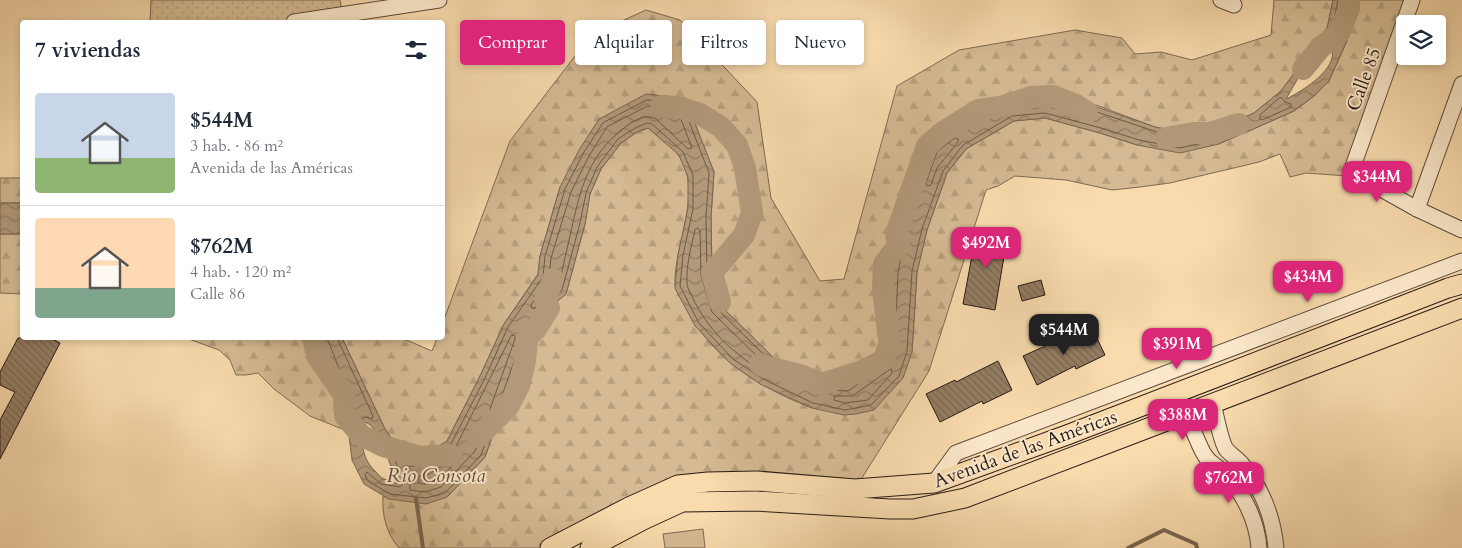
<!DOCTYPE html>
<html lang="es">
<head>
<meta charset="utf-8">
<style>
	:root { --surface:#fff; --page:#f6f6f7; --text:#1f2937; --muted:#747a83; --line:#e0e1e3; --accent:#db2777 }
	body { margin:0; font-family:Cardo,serif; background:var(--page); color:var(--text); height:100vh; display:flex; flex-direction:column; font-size:19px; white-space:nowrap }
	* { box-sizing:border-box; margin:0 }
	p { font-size:16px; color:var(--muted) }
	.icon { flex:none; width:28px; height:28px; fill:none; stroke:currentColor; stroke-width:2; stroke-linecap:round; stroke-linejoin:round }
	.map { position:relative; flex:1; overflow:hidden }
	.drawer { position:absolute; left:20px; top:20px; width:425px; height:320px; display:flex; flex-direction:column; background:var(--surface); border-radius:5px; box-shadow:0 2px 8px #0003 }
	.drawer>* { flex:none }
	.hud { position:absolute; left:460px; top:20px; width:475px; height:45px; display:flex; gap:10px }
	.fabs { position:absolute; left:1396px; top:15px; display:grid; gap:10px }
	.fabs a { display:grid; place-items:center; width:50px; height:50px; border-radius:5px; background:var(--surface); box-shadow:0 2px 8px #0003; font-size:25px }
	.price { position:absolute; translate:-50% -42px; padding:0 11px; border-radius:10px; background:var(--accent); color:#fff; font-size:16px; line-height:32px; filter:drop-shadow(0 1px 2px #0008) }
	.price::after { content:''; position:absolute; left:50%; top:30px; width:15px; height:11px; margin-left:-8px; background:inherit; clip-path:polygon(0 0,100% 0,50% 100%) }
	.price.selected { background:#222; color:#fff }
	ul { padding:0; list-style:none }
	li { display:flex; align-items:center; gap:15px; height:125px; padding:0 15px }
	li+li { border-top:1px solid var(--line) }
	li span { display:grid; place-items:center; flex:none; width:140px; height:100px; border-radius:5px; color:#555 }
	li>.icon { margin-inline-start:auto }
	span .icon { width:60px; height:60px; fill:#fffc; stroke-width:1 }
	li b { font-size:21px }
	h2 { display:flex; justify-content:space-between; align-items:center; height:60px; padding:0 15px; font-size:21px }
	.chip { padding:0 18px; border-radius:5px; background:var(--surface); box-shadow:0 2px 8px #0003; font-size:18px; line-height:45px }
	.chip.selected { background:var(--accent); color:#fff }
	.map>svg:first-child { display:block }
	.grass { fill:url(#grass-dots); stroke:#7e6a54 }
	.forest { fill:url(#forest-firs); stroke:#7e6a54 }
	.garden { fill:#d5ba93; stroke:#7e6a54 }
	.water { fill:url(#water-waves); stroke:#7a6651; fill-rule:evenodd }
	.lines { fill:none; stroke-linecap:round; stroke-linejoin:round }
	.shore { stroke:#6c5a47; stroke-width:1 }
	.stream { stroke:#7a6651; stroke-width:4 }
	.river { stroke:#b29979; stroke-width:22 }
	.building { fill:url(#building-back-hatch); stroke:#271a15 }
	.minor-casing { stroke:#5c4a3b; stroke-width:17 }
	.major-casing { stroke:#271a15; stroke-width:21 }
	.minor { stroke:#fbe8ca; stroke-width:15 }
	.major { stroke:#f9dbad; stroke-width:19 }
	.labels { text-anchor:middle; stroke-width:4; stroke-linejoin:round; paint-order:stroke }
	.street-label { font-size:19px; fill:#271a15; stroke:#fbe8ca }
	.water-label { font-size:20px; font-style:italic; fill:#5f4d3d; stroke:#fbe8ca }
</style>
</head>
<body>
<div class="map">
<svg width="1462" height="548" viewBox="0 0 1462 548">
	<defs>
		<pattern id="grass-dots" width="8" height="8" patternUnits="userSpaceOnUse" patternTransform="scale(1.25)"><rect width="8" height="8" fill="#d5ba93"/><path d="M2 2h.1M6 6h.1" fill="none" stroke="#b79f7e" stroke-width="1.8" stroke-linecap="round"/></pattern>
		<pattern id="forest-firs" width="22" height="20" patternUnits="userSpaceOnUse" patternTransform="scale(1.25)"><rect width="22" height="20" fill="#d5ba93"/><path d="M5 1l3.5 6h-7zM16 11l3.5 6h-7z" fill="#b79f7e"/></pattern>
		<pattern id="water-waves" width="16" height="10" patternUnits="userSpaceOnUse" patternTransform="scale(1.25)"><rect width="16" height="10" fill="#b29979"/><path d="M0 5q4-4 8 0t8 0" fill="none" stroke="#917c62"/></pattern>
		<pattern id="building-back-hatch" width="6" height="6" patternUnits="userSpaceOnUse" patternTransform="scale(1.25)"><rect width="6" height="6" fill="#947e64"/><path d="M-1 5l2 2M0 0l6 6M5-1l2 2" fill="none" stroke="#796651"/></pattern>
	</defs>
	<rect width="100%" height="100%" fill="#f9dbad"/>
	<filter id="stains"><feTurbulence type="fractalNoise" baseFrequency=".004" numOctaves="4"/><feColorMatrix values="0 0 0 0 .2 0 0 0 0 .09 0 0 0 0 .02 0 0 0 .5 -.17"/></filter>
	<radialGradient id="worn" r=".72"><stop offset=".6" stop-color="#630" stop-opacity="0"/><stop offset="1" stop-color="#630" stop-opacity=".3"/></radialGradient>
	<polygon class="grass" points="151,0 340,0 343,15 294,22 150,22"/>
	<g class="forest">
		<polygon points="1274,0 1333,0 1327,29 1281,91 1254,113 1210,133 1173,131 1155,127 1096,105 995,101 978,110 943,132 927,146 905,213 893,273 890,341 884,360 846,386 822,384 789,373 722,307 712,273 711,217 714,172 685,98 560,187 540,256 538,274 504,324 480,376 447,441 421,457 399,451 384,427 342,338 402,338 432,351 437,338 442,338 443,322 510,141 591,35 646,10 680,20 757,102 771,198 820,281 844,279 897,86 959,50 1075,30 1122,38 1135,54 1161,52 1192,60 1271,35"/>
		<path d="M1359,0H1412L1347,176L1306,173L1290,177L1280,154L1259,162L1170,183L1140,187L1112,190L1066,180L1015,176L998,186L986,190L929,371L855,489L708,482L550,548H399C386,533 382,515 383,496L389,499L447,497L485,457L527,338L549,308L566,294L585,224L590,194L601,169L621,143L637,132L648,128C658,136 672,145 679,156C704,193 673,245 675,286C676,292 682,300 685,306C712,359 758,387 812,408L912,352L917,272L927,230L947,173L966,149L1014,121L1045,118L1100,133L1137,145L1249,131L1294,111L1314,96L1329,81L1349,36L1352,18Z"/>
		<rect x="0" y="178" width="22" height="25"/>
		<polygon points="0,234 22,234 22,294 0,293"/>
		<polygon points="186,338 321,338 344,395 347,431 310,416 274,389 258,373 246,375 236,375 230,360 219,350"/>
	</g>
	<polygon class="garden" points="703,529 705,548 665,548 663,534"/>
	<g class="water">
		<path d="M1333,0H1359L1352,18L1349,36L1329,81L1314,96L1294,111L1219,144L1180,153L1137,145L1100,133L1045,118L1014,121L966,149L947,173L927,230L917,272L912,352L903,378L874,410L856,414L844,415L812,408L760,384L730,363L695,326L675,288L678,255L688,208V177L679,155L648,128L637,132L621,143L601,169L590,194L585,224L566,294L549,308L527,338L485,457L447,497L426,504L389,499L364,484L352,460L344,395L321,338H342L384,427L399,451L421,457L447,441L480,376L504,324L538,275L540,256L560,187L579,150L599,119L646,94L685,98L714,172L711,217L712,273L722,307L789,373L822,384L846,386L884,360L890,341L893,273L905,213L927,146L943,132L978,110L995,101L1008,98L1031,97L1074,99L1155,127L1173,131L1210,133L1254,113L1281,91L1327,29ZM1327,42C1348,63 1303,91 1286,99L1308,61ZM365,422C381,429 386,454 392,469C394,474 398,479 400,483C395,482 389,481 384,479C381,478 378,474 375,471C361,457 360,440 365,422Z"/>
		<rect x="0" y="203" width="22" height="31"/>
	</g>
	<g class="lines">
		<g class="shore">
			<path d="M1338,0L1332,30L1329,35L1338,45C1345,37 1349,12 1353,0"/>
			<polygon points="1282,98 1285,102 1291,104 1291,107 1262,120 1260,119 1260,115 1279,98"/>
			<path d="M647,100L682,103L709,173L706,217L707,273L717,309L787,377L822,389L846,391L850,390L888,361L895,342L898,273L909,214L931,149L946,136L980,115L997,106L1009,103L1031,102L1073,104L1154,131L1172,136L1202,138L1204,141L1202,143L1180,148L1139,140L1101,128L1045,113L1012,116L963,145L943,171L922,229L912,271L907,351L899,376L871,405L845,410L813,403L763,379L733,359L699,323L680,286L683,255L693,209V175L683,152L652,124L647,123L635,128L618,139L597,167L586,193L580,223L562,290L545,304L523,336L481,455L445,493L426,498L390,494L368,481L365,475L367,472L381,484L400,487C409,479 394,467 395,456L422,462L451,444L485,378L508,327L543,277L545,256L565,189L584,152L603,123Z"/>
			<path d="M648,106L677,109L692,148L688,149L656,119C647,114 636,119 628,125C582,158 579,199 567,249C564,259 562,278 557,287C553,293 541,300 535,308H532L531,305L549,278L551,258L571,192L589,156L607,127Z"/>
			<polygon points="955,138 958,139 958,142 937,168 931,185 927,186 926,183 937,152"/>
			<path d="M698,228L700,231L701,275L712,312L772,371L771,375L766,374C734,353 713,336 694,301C692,295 687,289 687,283C686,265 691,248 695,230Z"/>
			<polygon points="512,335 515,336 515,339 475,451 441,487 425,492 410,490 410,479 405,466 425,467 455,448"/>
			<polyline points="327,338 349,394 352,430 356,432 362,419 366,417 372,419 373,416 337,338"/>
			<polygon points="891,369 892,373 868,400 845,403 834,400 835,396 852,396"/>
			<path d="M450,461L453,462V465C444,474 433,488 418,483L419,476L429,474Z"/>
		</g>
		<g class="stream">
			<polyline points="416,498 423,548"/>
			<polyline points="1128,548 1164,530 1196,544 1197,548"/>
		</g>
		<g class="river">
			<polyline points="1303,69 1321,47 1339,33 1349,9 1349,0"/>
			<polyline points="661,106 678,107 700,114 721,127 737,145 745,168 752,213 744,235 712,273 720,302"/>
			<polyline points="1166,138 1194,133 1210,133 1239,124"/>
			<polyline points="313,338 317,356 344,395 345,416 361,435 383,446 421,457 451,455"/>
			<polyline points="760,364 763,366 800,375 822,384 862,371 884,360 890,341 888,334 883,288 884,264 899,244 896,234 927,146 943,132 978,110 1004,106 1031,97 1053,96 1076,105 1087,112"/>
			<polyline points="478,437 508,407 519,386 525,361 527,338 536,329 549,308 545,301 553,279"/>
		</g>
	</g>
	<g class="building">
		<polygon points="977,229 1008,233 995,310 963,304"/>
		<polygon points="1041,280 1045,295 1022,301 1018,286"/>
		<polygon points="1091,326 1105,355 1076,369 1075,366 1037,385 1023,356 1052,343 1053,345"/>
		<polygon points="18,338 50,338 60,343 0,459 0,420 15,392 0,385 0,372"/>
		<polygon points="998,361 1012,390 983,404 982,401 940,422 926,394 955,380 956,382"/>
	</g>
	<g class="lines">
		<defs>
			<g id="minor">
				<polyline points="1221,0 1234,5"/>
				<polyline points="1412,0 1351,172 1417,209 1462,230"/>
				<polyline points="294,22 439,0"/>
				<polyline points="1417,209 1462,84"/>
				<path d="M1213,404C1216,415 1221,442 1226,449C1230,454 1236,458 1241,463C1262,488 1273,516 1276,548"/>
				<path d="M1186,414C1192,425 1199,448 1206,457C1210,463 1218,467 1223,472C1243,492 1257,520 1259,548"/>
				<polyline points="934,483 956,453 1462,261"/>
			</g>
			<g id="major">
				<polyline points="550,548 629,507 678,485 708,482 757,481 855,489 934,483 1067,435 1448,288 1462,284"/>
				<polyline points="590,548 643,520 682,502 756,501 890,509 913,509 965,498 1462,308"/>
			</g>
		</defs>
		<use href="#minor" class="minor-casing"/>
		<use href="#major" class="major-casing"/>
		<use href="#minor" class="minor"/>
		<use href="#major" class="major"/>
	</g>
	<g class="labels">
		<g class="street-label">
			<text transform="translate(1363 79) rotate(-70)" y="7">Calle 85</text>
			<text transform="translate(1025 448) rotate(-20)" y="7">Avenida de las Américas</text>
		</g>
		<g class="water-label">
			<text x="436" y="482">Rio Consota</text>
		</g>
	</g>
	<rect width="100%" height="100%" filter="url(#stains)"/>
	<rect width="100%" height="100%" fill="url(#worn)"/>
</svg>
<div class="fabs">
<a><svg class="icon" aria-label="layers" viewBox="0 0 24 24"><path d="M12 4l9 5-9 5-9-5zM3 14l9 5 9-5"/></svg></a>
</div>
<b class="price" style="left:1377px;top:203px">$344M</b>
<b class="price" style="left:986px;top:269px">$492M</b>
<b class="price" style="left:1308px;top:303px">$434M</b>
<b class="price selected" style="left:1064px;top:356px">$544M</b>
<b class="price" style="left:1177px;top:370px">$391M</b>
<b class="price" style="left:1183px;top:441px">$388M</b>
<b class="price" style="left:1229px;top:504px">$762M</b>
<div class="hud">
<a class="chip selected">Comprar</a>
<a class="chip">Alquilar</a>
<a class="chip">Filtros</a>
<a class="chip">Nuevo</a>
</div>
<section class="drawer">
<h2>7 viviendas<svg class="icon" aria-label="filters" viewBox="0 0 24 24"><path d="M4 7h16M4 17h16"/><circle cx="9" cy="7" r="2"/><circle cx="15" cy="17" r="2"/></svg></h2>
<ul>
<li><span style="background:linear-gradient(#c9d6e8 65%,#8fb573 0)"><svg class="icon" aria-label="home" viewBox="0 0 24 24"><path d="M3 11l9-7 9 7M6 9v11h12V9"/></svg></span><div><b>$544M</b><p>3 hab. · 86 m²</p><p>Avenida de las Américas</p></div></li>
<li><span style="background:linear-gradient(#ffd9b3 70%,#7fa58c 0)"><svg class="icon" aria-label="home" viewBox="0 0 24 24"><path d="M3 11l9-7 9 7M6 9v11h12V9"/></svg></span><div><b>$762M</b><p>4 hab. · 120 m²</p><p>Calle 86</p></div></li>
</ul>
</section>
</div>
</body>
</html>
